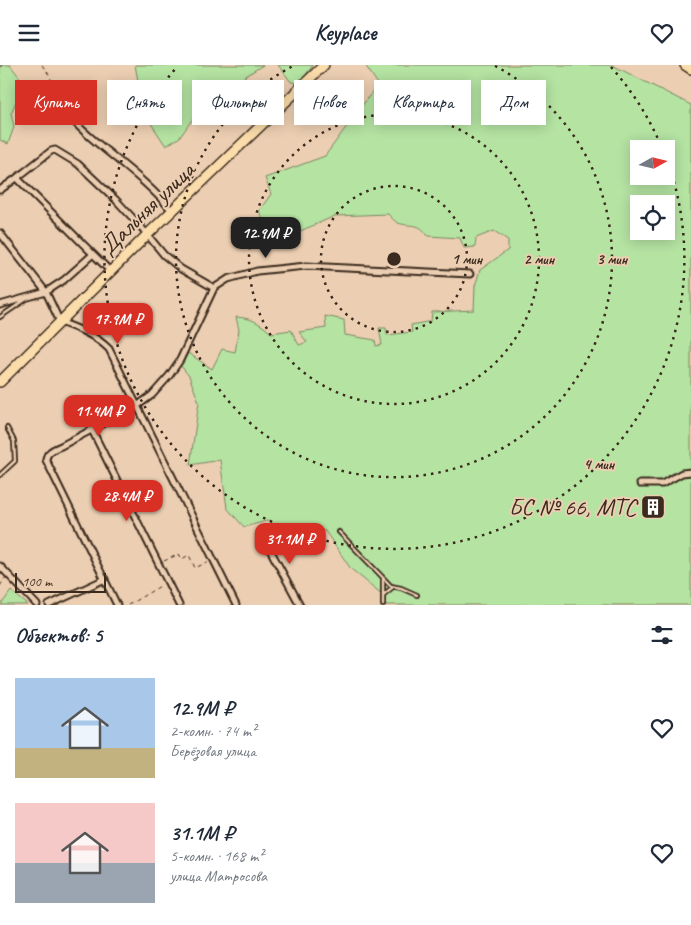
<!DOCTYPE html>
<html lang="ru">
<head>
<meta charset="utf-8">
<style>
	:root { --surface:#fff; --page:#f2f2f3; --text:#1f2937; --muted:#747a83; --accent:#d93025 }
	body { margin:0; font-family:Caveat,sans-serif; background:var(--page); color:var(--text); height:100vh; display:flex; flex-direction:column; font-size:19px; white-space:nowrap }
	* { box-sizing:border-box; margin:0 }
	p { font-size:16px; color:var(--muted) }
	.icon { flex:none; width:28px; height:28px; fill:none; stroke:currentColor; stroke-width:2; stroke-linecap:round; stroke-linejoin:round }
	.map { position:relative; height:540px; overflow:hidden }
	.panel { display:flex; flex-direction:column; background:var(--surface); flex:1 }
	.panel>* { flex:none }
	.hud { position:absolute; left:15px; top:15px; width:661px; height:45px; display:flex; gap:10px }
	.needle { width:32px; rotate:82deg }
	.buttons { position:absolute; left:630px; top:75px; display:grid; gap:10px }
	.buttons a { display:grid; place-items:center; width:45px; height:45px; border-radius:0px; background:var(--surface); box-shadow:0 2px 12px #0003; font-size:25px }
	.scale { position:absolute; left:15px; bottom:12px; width:91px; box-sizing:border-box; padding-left:5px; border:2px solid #3b2a1e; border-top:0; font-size:14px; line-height:18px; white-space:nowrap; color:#3b2a1e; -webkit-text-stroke:4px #eccfb2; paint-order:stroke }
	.price { position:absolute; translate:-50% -42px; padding:0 11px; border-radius:10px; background:var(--accent); color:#fff; font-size:16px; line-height:32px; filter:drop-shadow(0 1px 2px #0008) }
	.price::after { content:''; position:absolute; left:50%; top:30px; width:15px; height:11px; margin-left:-8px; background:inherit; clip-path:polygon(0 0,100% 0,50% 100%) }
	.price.current { background:#222; color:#fff }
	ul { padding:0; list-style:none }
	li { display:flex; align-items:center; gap:15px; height:125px; padding:0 15px }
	li span { display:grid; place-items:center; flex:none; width:140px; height:100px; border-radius:0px; color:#555 }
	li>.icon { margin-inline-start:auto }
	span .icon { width:60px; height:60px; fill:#fffc; stroke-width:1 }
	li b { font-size:21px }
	h2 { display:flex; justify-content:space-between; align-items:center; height:60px; padding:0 15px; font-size:21px }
	.pill { padding:0 18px; border-radius:0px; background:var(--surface); box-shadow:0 2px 12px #0003; font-size:18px; line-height:45px }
	.pill.current { background:var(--accent); color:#fff }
	header { display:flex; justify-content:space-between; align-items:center; height:65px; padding:0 15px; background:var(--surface); font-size:22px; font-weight:800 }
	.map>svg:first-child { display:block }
	.green { fill:#b4e3a2; stroke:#788660; fill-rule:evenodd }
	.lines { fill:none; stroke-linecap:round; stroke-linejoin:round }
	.lane-casing { stroke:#3b2a1e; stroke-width:6 }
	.street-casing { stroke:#3b2a1e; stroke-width:9 }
	.primary-casing { stroke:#3b2a1e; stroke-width:12 }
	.path { stroke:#3b2a1e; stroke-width:1; stroke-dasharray:4 4; stroke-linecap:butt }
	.lane { stroke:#eccfb2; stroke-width:2.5 }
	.street { stroke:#eccfb2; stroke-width:5 }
	.primary { stroke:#fbddab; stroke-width:9 }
	.ring { fill:none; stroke:#3b2a1e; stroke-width:2.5; stroke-dasharray:2.5 5 }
	.labels { text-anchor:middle; stroke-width:4; stroke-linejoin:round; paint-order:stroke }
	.street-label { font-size:24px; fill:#3b2a1e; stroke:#eccfb2 }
	.poi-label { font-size:24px; fill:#3b2a1e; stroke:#eccfb2; text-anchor:end }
	.centre { fill:#3b2a1e; stroke:#eccfb2; stroke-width:2.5 }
	.ring-label { font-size:15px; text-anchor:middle; font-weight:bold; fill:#3b2a1e; stroke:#eccfb2; stroke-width:4; stroke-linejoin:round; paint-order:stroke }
</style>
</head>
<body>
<header><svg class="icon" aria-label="menu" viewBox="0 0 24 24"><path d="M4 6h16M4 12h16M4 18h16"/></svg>Keyplace<svg class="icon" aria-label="heart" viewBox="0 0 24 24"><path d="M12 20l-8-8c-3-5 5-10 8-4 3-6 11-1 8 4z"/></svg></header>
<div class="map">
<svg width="691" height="540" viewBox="0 0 691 540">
	<rect width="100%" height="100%" fill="#eccfb2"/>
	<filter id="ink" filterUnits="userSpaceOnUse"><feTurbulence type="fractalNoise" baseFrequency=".02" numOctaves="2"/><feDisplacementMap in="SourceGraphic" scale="10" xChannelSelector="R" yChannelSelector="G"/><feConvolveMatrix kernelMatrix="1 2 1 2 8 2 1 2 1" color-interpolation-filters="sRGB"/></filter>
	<g filter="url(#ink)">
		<g class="green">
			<polygon points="0,0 10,0 24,18 11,48 14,62 8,79 0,75"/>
			<polygon points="135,0 263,0 216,30 198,46 180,72 166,81 144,48"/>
			<polygon points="278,0 313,0 300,18 291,17"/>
			<path d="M365,0H612L691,40V540H385L383,530L351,504L325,466L275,462L270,455L244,462L227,443L220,395L190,400L199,337L189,311L181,301L188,288L212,304L222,284L235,287L239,265L236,252C252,253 260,258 271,268L291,265L299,280L307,277L299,267L326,263L325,251L344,255L345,270L375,275L376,281L382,280L379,263H386L387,270L412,267L411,260L431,256L432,247L474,245L475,221L480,205L508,185V175L494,166L476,173L475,182L464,183L460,173L428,171C418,156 413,163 398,158C394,156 391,152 388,149L335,151L291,170L289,164L270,172L265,159L259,146L271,129L265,113L325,91L378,19ZM639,84H666V111H639ZM639,139H666V166H639Z"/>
			<polygon points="11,526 28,540 1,540"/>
		</g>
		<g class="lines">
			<defs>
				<g id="lane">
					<polyline points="0,252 25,235"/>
					<polyline points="0,410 15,396 14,376 7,363"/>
					<polyline points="339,467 391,521 401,523 417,530"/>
					<polyline points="383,530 383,514"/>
					<polyline points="383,540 383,530 393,522"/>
				</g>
				<g id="street">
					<path d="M57,38C90,79 138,105 172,146"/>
					<polyline points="0,125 18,112"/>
					<polyline points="0,168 46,227 64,215 92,190"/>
					<polyline points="111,207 19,115 18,112 51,86 55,85 78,99 116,135 141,162 164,190 181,204 214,223"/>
					<path d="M0,240L46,227L60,257C79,264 95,270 109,284L236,540"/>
					<polyline points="92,365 179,540"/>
					<polyline points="640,419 662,419 682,408 691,407"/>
					<polyline points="262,470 300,540"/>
					<polyline points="0,501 37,540"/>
					<polyline points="49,540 105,514"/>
					<path d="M117,540L46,395C46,387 54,384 61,381L137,341L152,330L169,311L180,295L214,223L228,214L257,206L306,201L470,209"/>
				</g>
				<g id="primary">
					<polyline points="685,0 691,4"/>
					<polyline points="0,317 147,170 324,0"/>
				</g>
			</defs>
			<use href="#lane" class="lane-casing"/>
			<use href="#street" class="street-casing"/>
			<use href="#primary" class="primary-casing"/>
			<g class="path">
				<polyline points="42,0 50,11 56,32"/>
				<polyline points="0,3 2,0"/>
				<polyline points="164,496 179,489 182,494 189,490 195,503 208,497"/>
				<polyline points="0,521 5,513"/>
				<polyline points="128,540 162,520"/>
			</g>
			<use href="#lane" class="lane"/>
			<use href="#street" class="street"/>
			<use href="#primary" class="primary"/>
		</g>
	</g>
	<g class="ring">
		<circle cx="394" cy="194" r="73"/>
		<circle cx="394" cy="194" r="145"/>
		<path d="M495 1A218 218 0 1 1 293 1"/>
		<path d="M611 2A290 290 0 0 1 662 83M667 95A290 290 0 1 1 177 2"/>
	</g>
	<defs>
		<symbol id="building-square" viewBox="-11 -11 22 22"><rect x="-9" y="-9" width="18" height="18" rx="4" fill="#3b2a1e" stroke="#eccfb2"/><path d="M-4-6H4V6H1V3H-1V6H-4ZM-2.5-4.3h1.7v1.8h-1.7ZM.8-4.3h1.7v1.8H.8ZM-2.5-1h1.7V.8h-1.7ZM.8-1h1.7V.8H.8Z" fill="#fff"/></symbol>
	</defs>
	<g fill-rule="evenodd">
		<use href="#building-square" x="639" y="428" width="28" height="28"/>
	</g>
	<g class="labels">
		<g class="street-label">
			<text transform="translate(147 143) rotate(-44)" y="8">Дальняя улица</text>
		</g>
		<g class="poi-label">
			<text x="636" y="450">БС № 66, МТС</text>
		</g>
	</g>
	<circle cx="394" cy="194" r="8" class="centre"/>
	<g class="ring-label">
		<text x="467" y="199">1 мин</text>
		<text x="539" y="199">2 мин</text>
		<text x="612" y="199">3 мин</text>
		<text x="599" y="404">4 мин</text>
	</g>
</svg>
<div class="buttons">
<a><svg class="needle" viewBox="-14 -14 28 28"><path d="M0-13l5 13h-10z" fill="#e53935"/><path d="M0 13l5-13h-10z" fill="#747a83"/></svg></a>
<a><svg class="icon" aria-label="locate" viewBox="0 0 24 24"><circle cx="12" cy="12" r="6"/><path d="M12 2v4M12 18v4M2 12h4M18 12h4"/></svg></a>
</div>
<div class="scale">100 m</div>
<b class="price current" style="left:266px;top:194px">12.9M ₽</b>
<b class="price" style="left:118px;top:280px">17.9M ₽</b>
<b class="price" style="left:99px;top:372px">11.4M ₽</b>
<b class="price" style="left:127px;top:457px">28.4M ₽</b>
<b class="price" style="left:290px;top:500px">31.1M ₽</b>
<div class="hud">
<a class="pill current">Купить</a>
<a class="pill">Снять</a>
<a class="pill">Фильтры</a>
<a class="pill">Новое</a>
<a class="pill">Квартира</a>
<a class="pill">Дом</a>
</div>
</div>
<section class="panel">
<h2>Объектов: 5<svg class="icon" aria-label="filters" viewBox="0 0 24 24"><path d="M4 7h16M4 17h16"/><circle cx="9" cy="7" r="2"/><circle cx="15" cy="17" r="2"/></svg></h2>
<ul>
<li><span style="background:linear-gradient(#a9c7e8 70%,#c2b280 0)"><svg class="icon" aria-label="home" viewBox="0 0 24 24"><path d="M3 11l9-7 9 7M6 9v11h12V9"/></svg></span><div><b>12.9M ₽</b><p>2-комн. · 74 m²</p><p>Берёзовая улица</p></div><svg class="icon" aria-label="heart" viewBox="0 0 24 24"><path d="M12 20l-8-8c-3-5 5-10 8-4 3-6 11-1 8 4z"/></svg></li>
<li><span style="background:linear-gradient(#f6c9c9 60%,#9aa5b1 0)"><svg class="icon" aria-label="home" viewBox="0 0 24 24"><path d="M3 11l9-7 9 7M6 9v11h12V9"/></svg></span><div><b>31.1M ₽</b><p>5-комн. · 168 m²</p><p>улица Матросова</p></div><svg class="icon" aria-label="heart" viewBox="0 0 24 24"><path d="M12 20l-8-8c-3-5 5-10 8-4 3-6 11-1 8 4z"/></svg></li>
</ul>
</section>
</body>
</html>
